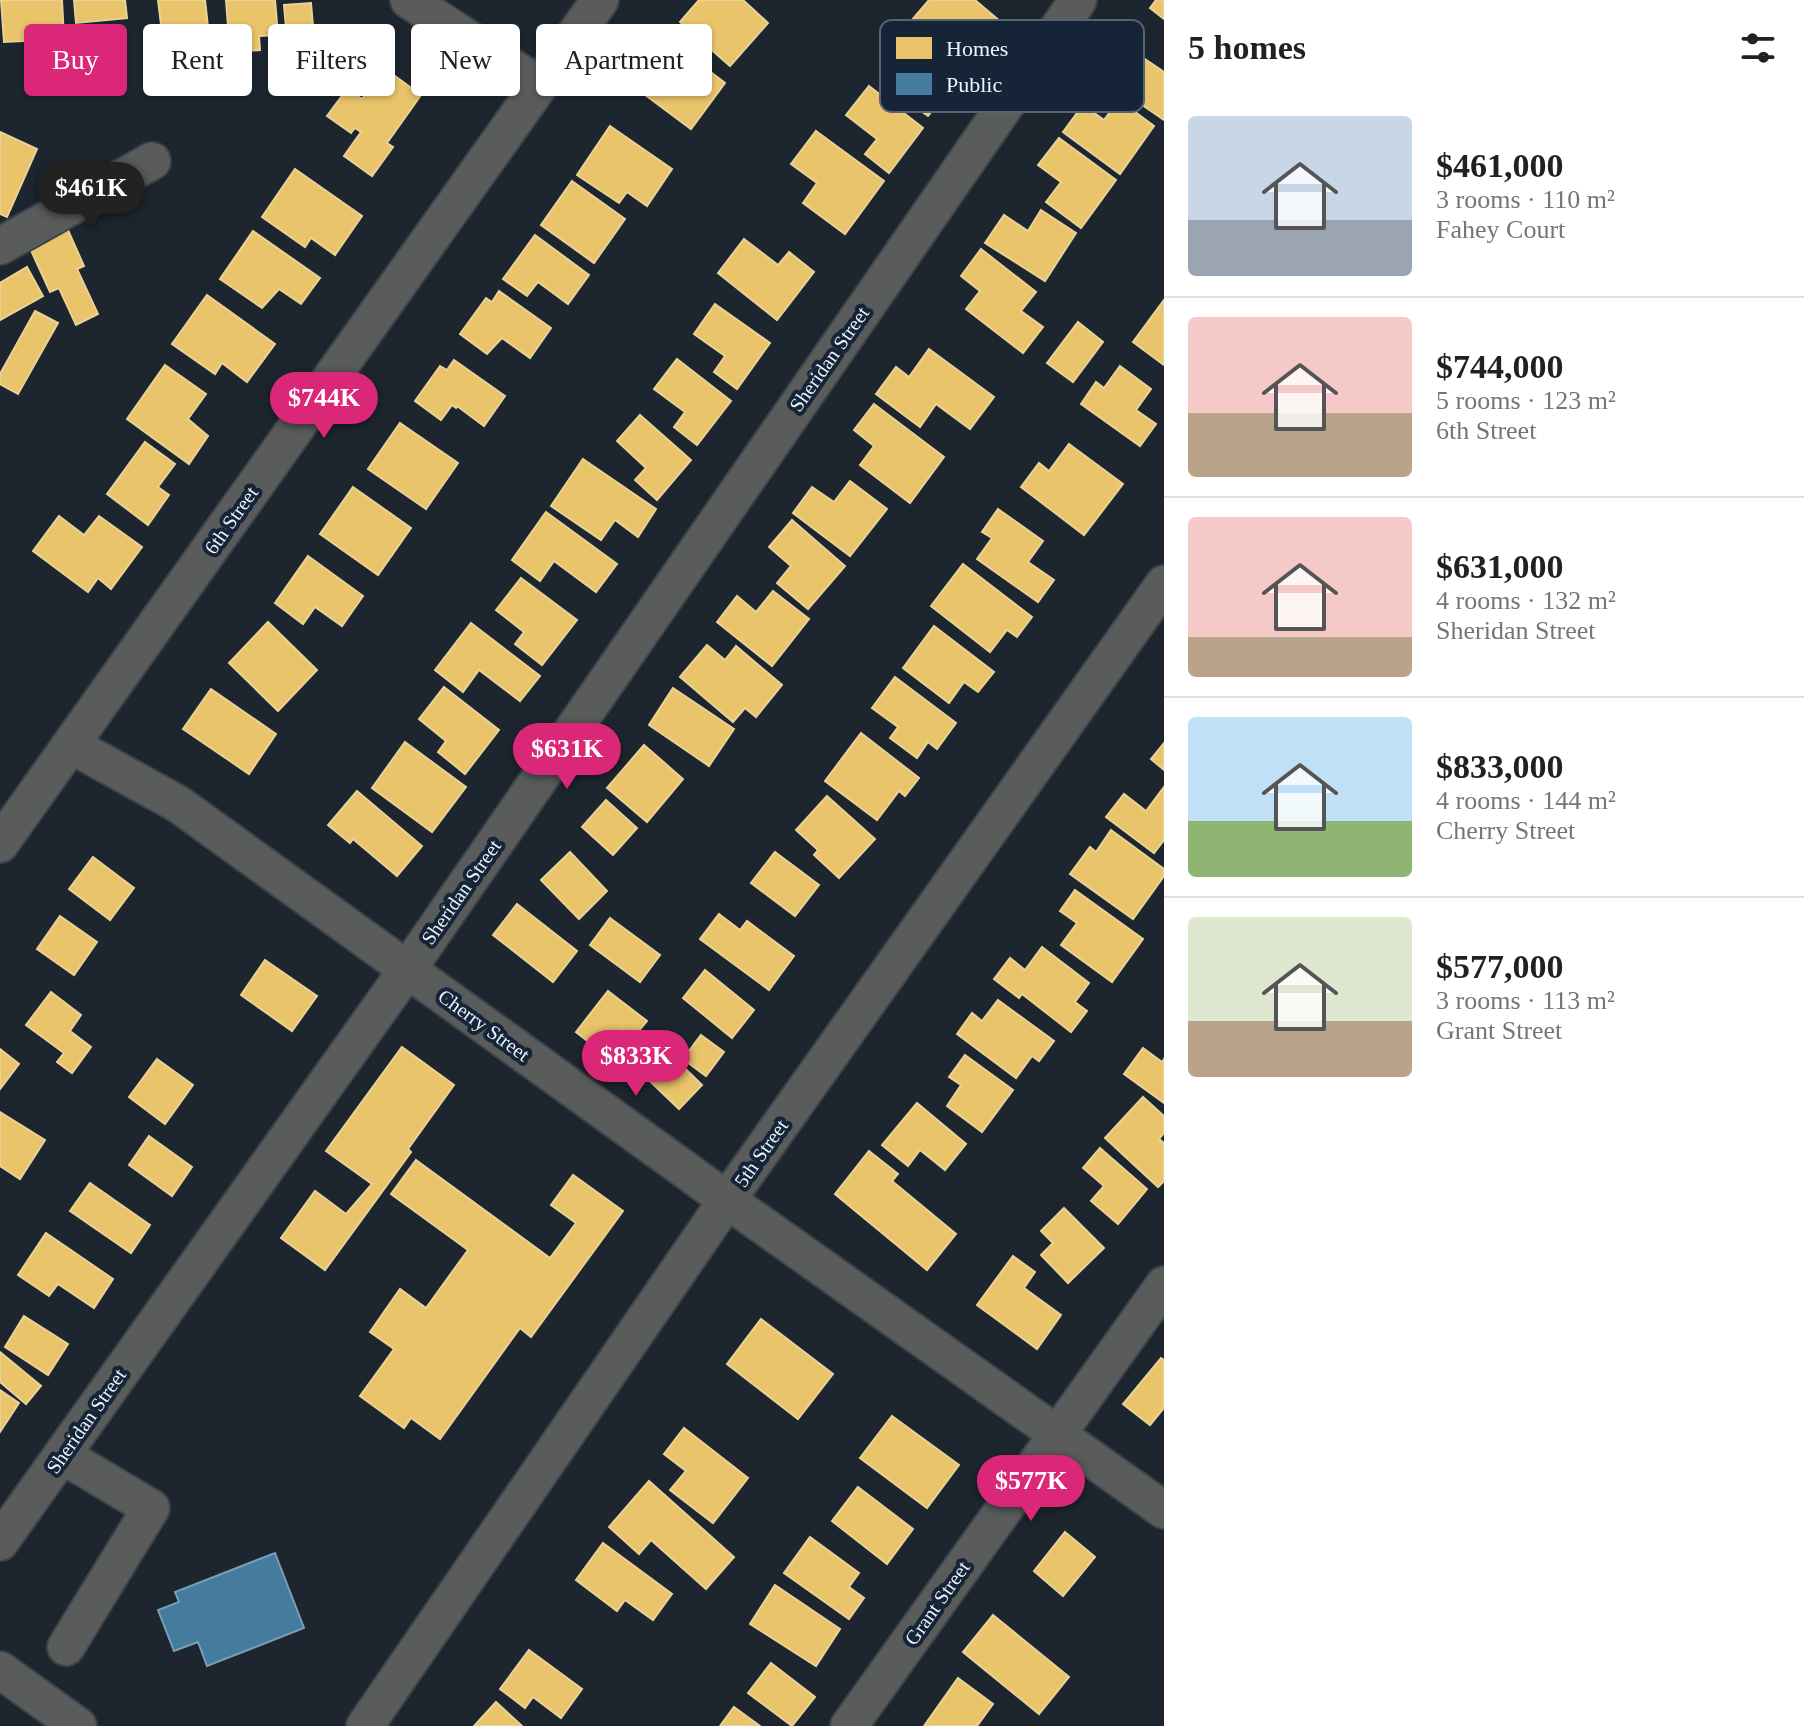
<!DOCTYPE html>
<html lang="en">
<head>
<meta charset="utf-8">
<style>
	:root { --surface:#fff; --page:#f6f6f6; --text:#202124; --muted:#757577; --line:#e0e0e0; --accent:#db2777 }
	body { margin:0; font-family:Georgia,serif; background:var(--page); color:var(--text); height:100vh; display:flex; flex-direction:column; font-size:30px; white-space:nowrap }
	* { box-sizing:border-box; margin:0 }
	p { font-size:26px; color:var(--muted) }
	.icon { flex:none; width:44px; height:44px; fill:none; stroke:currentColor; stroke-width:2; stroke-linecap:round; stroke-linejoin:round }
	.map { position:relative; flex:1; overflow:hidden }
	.details { display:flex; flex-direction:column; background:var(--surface); width:640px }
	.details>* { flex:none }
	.guide { position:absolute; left:24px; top:24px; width:760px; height:72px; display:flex; gap:16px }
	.price { position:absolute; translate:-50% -68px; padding:0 18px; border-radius:28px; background:var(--accent); color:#fff; font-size:26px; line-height:52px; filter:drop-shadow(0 2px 4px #0008) }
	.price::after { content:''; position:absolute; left:50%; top:48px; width:24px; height:18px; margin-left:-12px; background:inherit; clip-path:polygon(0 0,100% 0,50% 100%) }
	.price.on { background:#222; color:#fff }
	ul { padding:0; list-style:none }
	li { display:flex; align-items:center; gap:24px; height:200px; padding:0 24px }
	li+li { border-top:2px solid var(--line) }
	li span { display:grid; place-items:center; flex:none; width:224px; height:160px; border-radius:8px; color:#555 }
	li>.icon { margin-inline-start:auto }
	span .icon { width:96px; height:96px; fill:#fffc; stroke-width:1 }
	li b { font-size:34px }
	h2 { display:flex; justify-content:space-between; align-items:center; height:96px; padding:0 24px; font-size:34px }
	.tag { padding:0 28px; border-radius:8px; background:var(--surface); box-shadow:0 2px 6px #0004; font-size:28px; line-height:72px }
	.tag.on { background:var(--accent); color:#fff }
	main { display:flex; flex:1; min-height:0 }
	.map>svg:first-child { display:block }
	.homes { fill:#e9c46a; stroke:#ead296; stroke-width:2 }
	.public { fill:#457b9d; stroke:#779fba; stroke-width:2 }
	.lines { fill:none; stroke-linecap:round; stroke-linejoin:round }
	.minor-casing { stroke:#3c434a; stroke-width:40 }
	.minor { stroke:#5a5c5b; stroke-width:36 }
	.labels { text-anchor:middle; stroke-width:8; stroke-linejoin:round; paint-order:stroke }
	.street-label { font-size:20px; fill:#ecf4fe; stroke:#152537 }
	.key { fill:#152537; stroke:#566373; stroke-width:2 }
	.key-label { font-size:22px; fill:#ecf4fe }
</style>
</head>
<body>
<main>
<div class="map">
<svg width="1164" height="1726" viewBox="0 0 1164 1726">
	<rect width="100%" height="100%" fill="#1d262f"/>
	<g class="homes">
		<polygon points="1,0 62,0 64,39 4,42"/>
		<polygon points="74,0 125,0 127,18 76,23"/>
		<polygon points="158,0 205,0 209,36 163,41"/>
		<polygon points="226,0 275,0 278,35 259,36 260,50 230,52"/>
		<polygon points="699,0 743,0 768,23 730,66 680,22"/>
		<polygon points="929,0 975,0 1001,22 963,65 912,20"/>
		<polygon points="1156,0 1164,0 1164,19 1150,8"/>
		<polygon points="311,3 313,26 286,28 284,5"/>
		<polygon points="908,32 962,72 928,116 904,99 915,84 885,61"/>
		<polygon points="671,42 725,83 691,129 636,88"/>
		<polygon points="1124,45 1164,72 1164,120 1102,77"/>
		<polygon points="384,68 421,95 387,143 393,147 372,176 344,156 361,132 355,128 351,133 327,116 347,89 362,99"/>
		<polygon points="869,86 923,128 889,173 865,154 877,139 846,115"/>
		<polygon points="1119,100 1154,126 1120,174 1063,132 1083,105 1104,120"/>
		<polygon points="610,126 672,169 647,206 627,192 619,203 577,175"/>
		<polygon points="816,131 884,181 845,234 803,203 817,183 791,164"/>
		<polygon points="0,132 37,149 7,217 0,214"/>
		<polygon points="1059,138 1116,180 1081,228 1046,202 1061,182 1038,165"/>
		<polygon points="295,169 362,216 335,255 311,238 305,247 262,217"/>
		<polygon points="572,181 625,219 594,263 541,225"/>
		<polygon points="1041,210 1076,233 1045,281 985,243 1004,215 1028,231"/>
		<polygon points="67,228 84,266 77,269 98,314 76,325 59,288 50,292 29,246"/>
		<polygon points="253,231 320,278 301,304 279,289 262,308 220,279"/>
		<polygon points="535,235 589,275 568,304 538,282 527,296 503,279"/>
		<polygon points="744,239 778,265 789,252 814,272 777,320 718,273"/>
		<polygon points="981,249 1036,292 1021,311 1043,327 1023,353 966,309 980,291 961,276"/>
		<polygon points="27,267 43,296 0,320 0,283"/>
		<polygon points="499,291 551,328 530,358 502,338 487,354 460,334 486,298 492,302"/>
		<polygon points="207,295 275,344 247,382 222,363 215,374 172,344"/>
		<polygon points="1164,300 1164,365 1133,342"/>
		<polygon points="715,304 770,343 737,389 714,372 725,356 694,334"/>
		<polygon points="35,311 58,323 18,394 0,384 0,374"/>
		<polygon points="1078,322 1103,342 1073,382 1047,363"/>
		<polygon points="929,349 994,397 970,429 936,404 920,427 876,394 896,367 909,377"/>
		<polygon points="677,359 731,401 697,445 674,427 685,412 654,389"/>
		<polygon points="454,360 505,396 484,426 457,406 456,408 452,405 441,420 415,401 440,366 447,370"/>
		<polygon points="165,365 206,394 188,419 208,436 189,464 127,419"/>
		<polygon points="1120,366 1151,389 1136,410 1156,424 1140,446 1081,404 1096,382 1104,388"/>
		<polygon points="874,404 944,457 910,503 860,465 874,446 854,430"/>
		<polygon points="640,415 691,460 657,500 635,480 646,468 617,441"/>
		<polygon points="400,423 458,463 426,509 368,469"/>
		<polygon points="145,442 175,464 158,487 169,495 148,525 107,494"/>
		<polygon points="1069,444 1123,484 1084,535 1021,487 1039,463 1049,471"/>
		<polygon points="583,459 656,509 638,537 615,520 601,540 551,506"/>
		<polygon points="850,481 887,509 850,556 793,513 812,487 834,502"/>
		<polygon points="353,487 411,528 378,575 320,534"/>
		<polygon points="998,509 1043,541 1028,562 1054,580 1038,602 977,559 992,538 982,532"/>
		<polygon points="546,512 617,564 596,592 554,561 540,581 512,560"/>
		<polygon points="59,516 84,535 99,516 142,547 111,589 98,578 88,592 33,551"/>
		<polygon points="792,520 845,566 808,609 777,583 791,566 769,547"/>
		<polygon points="308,556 363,596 342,626 315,607 303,624 275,603"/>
		<polygon points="963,564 1032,617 1017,637 1007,630 990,652 931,606"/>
		<polygon points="521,578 577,620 542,665 515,644 524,632 496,610"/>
		<polygon points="773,591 809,619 772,666 717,622 737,596 756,612"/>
		<polygon points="268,622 317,670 278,711 229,663"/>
		<polygon points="471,623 540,676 520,701 479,670 463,692 435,670"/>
		<polygon points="934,626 994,672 978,692 964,682 949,703 903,668"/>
		<polygon points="707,645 725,660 736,646 782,685 756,717 745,708 733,722 680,677"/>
		<polygon points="895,677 956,723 937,749 928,742 917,758 890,738 898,727 872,708"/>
		<polygon points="444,687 499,730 465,774 438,752 446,741 419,719"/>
		<polygon points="673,688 734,729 709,766 649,725"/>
		<polygon points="211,689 276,734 249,774 183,729"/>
		<polygon points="861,733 919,778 905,796 899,791 877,820 825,781"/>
		<polygon points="405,742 466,787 432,832 372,788"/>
		<polygon points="1164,743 1164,770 1151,759"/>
		<polygon points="644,745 683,779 647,822 607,788"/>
		<polygon points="1164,787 1164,840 1154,853 1106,817 1124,794 1146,811"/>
		<polygon points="357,791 422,846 397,876 353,839 350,843 328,825"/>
		<polygon points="827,796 875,839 839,878 814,855 818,850 796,830"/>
		<polygon points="606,800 637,828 613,855 582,827"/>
		<polygon points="1111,830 1164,869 1164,876 1133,919 1070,874 1090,847 1096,852"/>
		<polygon points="570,852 607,891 579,919 541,880"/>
		<polygon points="775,852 819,885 795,916 751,883"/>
		<polygon points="93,857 134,888 110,920 69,889"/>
		<polygon points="1075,890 1143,939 1112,982 1061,945 1077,923 1060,911"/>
		<polygon points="517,904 577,951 553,982 493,935"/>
		<polygon points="719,914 740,930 747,921 794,956 769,990 700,939"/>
		<polygon points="60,916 97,942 74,975 37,949"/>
		<polygon points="610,918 660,955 640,982 590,945"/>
		<polygon points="1042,947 1089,983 1075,1002 1087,1011 1071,1032 1022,994 1019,998 994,979 1010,958 1025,970"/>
		<polygon points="265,960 317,996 292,1031 241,995"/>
		<polygon points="705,970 754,1010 732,1038 683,998"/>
		<polygon points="608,991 647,1021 633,1038 623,1029 604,1054 576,1032"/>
		<polygon points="51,992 81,1015 70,1031 91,1047 72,1073 57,1062 64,1053 26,1025"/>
		<polygon points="998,1000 1054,1041 1039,1061 1032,1056 1016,1078 957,1034 972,1013 982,1021"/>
		<polygon points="701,1035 724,1052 706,1076 683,1059"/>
		<polygon points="656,1040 702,1085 679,1109 632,1064"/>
		<polygon points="402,1047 454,1085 408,1149 411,1152 325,1270 281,1238 315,1191 346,1214 372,1184 326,1151"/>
		<polygon points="1143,1048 1162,1062 1164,1059 1164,1103 1124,1074"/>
		<polygon points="0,1049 19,1064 0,1089"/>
		<polygon points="965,1055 1013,1090 982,1132 947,1106 961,1085 949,1077"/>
		<polygon points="157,1059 193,1085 165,1124 129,1097"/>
		<polygon points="1143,1097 1164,1116 1164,1133 1159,1139 1164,1143 1164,1181 1158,1187 1105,1138"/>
		<polygon points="917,1103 966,1144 945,1170 920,1150 908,1166 882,1145"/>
		<polygon points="0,1112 45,1140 20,1179 0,1166"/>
		<polygon points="149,1136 192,1167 172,1196 129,1165"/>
		<polygon points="1100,1148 1147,1189 1118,1224 1091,1201 1104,1186 1083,1168"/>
		<polygon points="869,1151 898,1174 892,1181 956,1234 927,1270 835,1194"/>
		<polygon points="416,1160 550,1258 576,1223 551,1205 573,1175 623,1211 531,1337 520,1328 440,1439 411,1418 404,1428 360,1396 394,1349 370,1332 400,1289 426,1308 468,1250 391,1194"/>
		<polygon points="90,1183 150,1225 131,1253 70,1211"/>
		<polygon points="1064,1208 1104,1248 1068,1283 1041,1255 1053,1243 1041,1231"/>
		<polygon points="46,1233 113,1279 94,1308 58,1284 49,1296 18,1275"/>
		<polygon points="1013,1256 1035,1272 1024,1288 1061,1315 1037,1349 977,1305"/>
		<polygon points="24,1316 68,1344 48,1375 5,1347"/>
		<polygon points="761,1319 833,1374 798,1419 727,1364"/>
		<polygon points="0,1352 41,1386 26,1404 0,1382"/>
		<polygon points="1161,1358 1164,1360 1164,1408 1150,1425 1123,1404"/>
		<polygon points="0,1390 19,1403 0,1432"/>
		<polygon points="892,1416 959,1465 927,1508 860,1458"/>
		<polygon points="684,1428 748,1478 713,1523 670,1490 686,1471 664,1454"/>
		<polygon points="649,1481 734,1557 706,1589 651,1540 639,1554 609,1527"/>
		<polygon points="858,1487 913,1529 887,1564 832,1521"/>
		<polygon points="1065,1532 1095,1557 1063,1596 1034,1571"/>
		<polygon points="810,1537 859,1573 849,1587 864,1598 849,1619 784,1573"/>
		<polygon points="603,1543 672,1594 653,1620 625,1600 617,1611 576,1580"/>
		<polygon points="775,1585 840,1629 816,1666 750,1624"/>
		<polygon points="993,1615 1069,1677 1039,1714 963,1652"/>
		<polygon points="529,1650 582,1689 561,1718 533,1697 525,1708 500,1689"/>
		<polygon points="771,1663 815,1697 792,1726 748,1693"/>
		<polygon points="958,1678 993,1704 977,1726 924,1726"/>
		<polygon points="496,1702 522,1726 474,1726"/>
		<polygon points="734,1707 760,1726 720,1726"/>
	</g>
	<polygon class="public" points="275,1553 304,1628 207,1666 198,1642 174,1651 158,1610 179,1602 175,1592"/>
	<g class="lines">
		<defs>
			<g id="minor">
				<polyline points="409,0 539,85"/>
				<polyline points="0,246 152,161"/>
				<polyline points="71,745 178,804 727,1200 1164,1510"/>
				<polyline points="0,844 600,0"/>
				<polyline points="62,1455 151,1508 66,1647"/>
				<polyline points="0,1542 407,970 1078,0"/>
				<polyline points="0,1670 78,1726"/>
				<polyline points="365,1726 727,1200 1164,584"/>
				<polyline points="849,1726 1164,1285"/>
			</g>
		</defs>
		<use href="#minor" class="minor-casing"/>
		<use href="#minor" class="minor"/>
	</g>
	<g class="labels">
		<g class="street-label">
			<text transform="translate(829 359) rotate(-55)" y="7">Sheridan Street</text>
			<text transform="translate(231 520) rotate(-55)" y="7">6th Street</text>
			<text transform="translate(461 892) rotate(-55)" y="7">Sheridan Street</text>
			<text transform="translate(484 1025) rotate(36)" y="7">Cherry Street</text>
			<text transform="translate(761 1153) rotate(-55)" y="7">5th Street</text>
			<text transform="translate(86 1421) rotate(-55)" y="7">Sheridan Street</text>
			<text transform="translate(937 1603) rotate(-55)" y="7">Grant Street</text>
		</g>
	</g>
	<rect x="880" y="20" width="264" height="92" rx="12" class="key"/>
	<rect x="896" y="37" width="36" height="22" fill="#e9c46a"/>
	<rect x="896" y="73" width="36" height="22" fill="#457b9d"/>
	<g class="key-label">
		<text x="946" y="56">Homes</text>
		<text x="946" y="92">Public</text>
	</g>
</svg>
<b class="price on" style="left:91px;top:230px">$461K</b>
<b class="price" style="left:324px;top:440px">$744K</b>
<b class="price" style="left:567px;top:791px">$631K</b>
<b class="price" style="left:636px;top:1098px">$833K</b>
<b class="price" style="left:1031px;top:1523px">$577K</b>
<div class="guide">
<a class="tag on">Buy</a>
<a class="tag">Rent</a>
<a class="tag">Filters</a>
<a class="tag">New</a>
<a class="tag">Apartment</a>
</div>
</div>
<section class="details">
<h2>5 homes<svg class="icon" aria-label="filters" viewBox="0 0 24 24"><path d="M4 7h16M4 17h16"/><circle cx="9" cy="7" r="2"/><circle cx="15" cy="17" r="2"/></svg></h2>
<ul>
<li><span style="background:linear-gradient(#c9d6e8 65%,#9aa5b1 0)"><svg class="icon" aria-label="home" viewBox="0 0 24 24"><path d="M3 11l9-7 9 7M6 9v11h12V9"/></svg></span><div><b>$461,000</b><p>3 rooms · 110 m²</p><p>Fahey Court</p></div></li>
<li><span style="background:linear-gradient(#f6c9c9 60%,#b9a48a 0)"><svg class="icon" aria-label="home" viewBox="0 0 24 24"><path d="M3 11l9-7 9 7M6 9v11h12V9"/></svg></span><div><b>$744,000</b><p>5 rooms · 123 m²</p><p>6th Street</p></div></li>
<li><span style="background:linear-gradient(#f6c9c9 75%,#b9a48a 0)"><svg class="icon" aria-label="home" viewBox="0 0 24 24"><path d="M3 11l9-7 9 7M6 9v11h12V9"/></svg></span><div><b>$631,000</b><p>4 rooms · 132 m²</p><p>Sheridan Street</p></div></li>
<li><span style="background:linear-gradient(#bfe0f5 65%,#8fb573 0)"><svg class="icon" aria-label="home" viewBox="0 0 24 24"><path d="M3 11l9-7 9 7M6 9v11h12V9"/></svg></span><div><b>$833,000</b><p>4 rooms · 144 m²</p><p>Cherry Street</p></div></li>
<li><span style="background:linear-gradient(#dfe7d0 65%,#b9a48a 0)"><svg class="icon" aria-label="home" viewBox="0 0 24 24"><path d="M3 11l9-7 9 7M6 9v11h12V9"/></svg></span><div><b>$577,000</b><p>3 rooms · 113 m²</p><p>Grant Street</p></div></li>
</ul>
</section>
</main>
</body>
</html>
